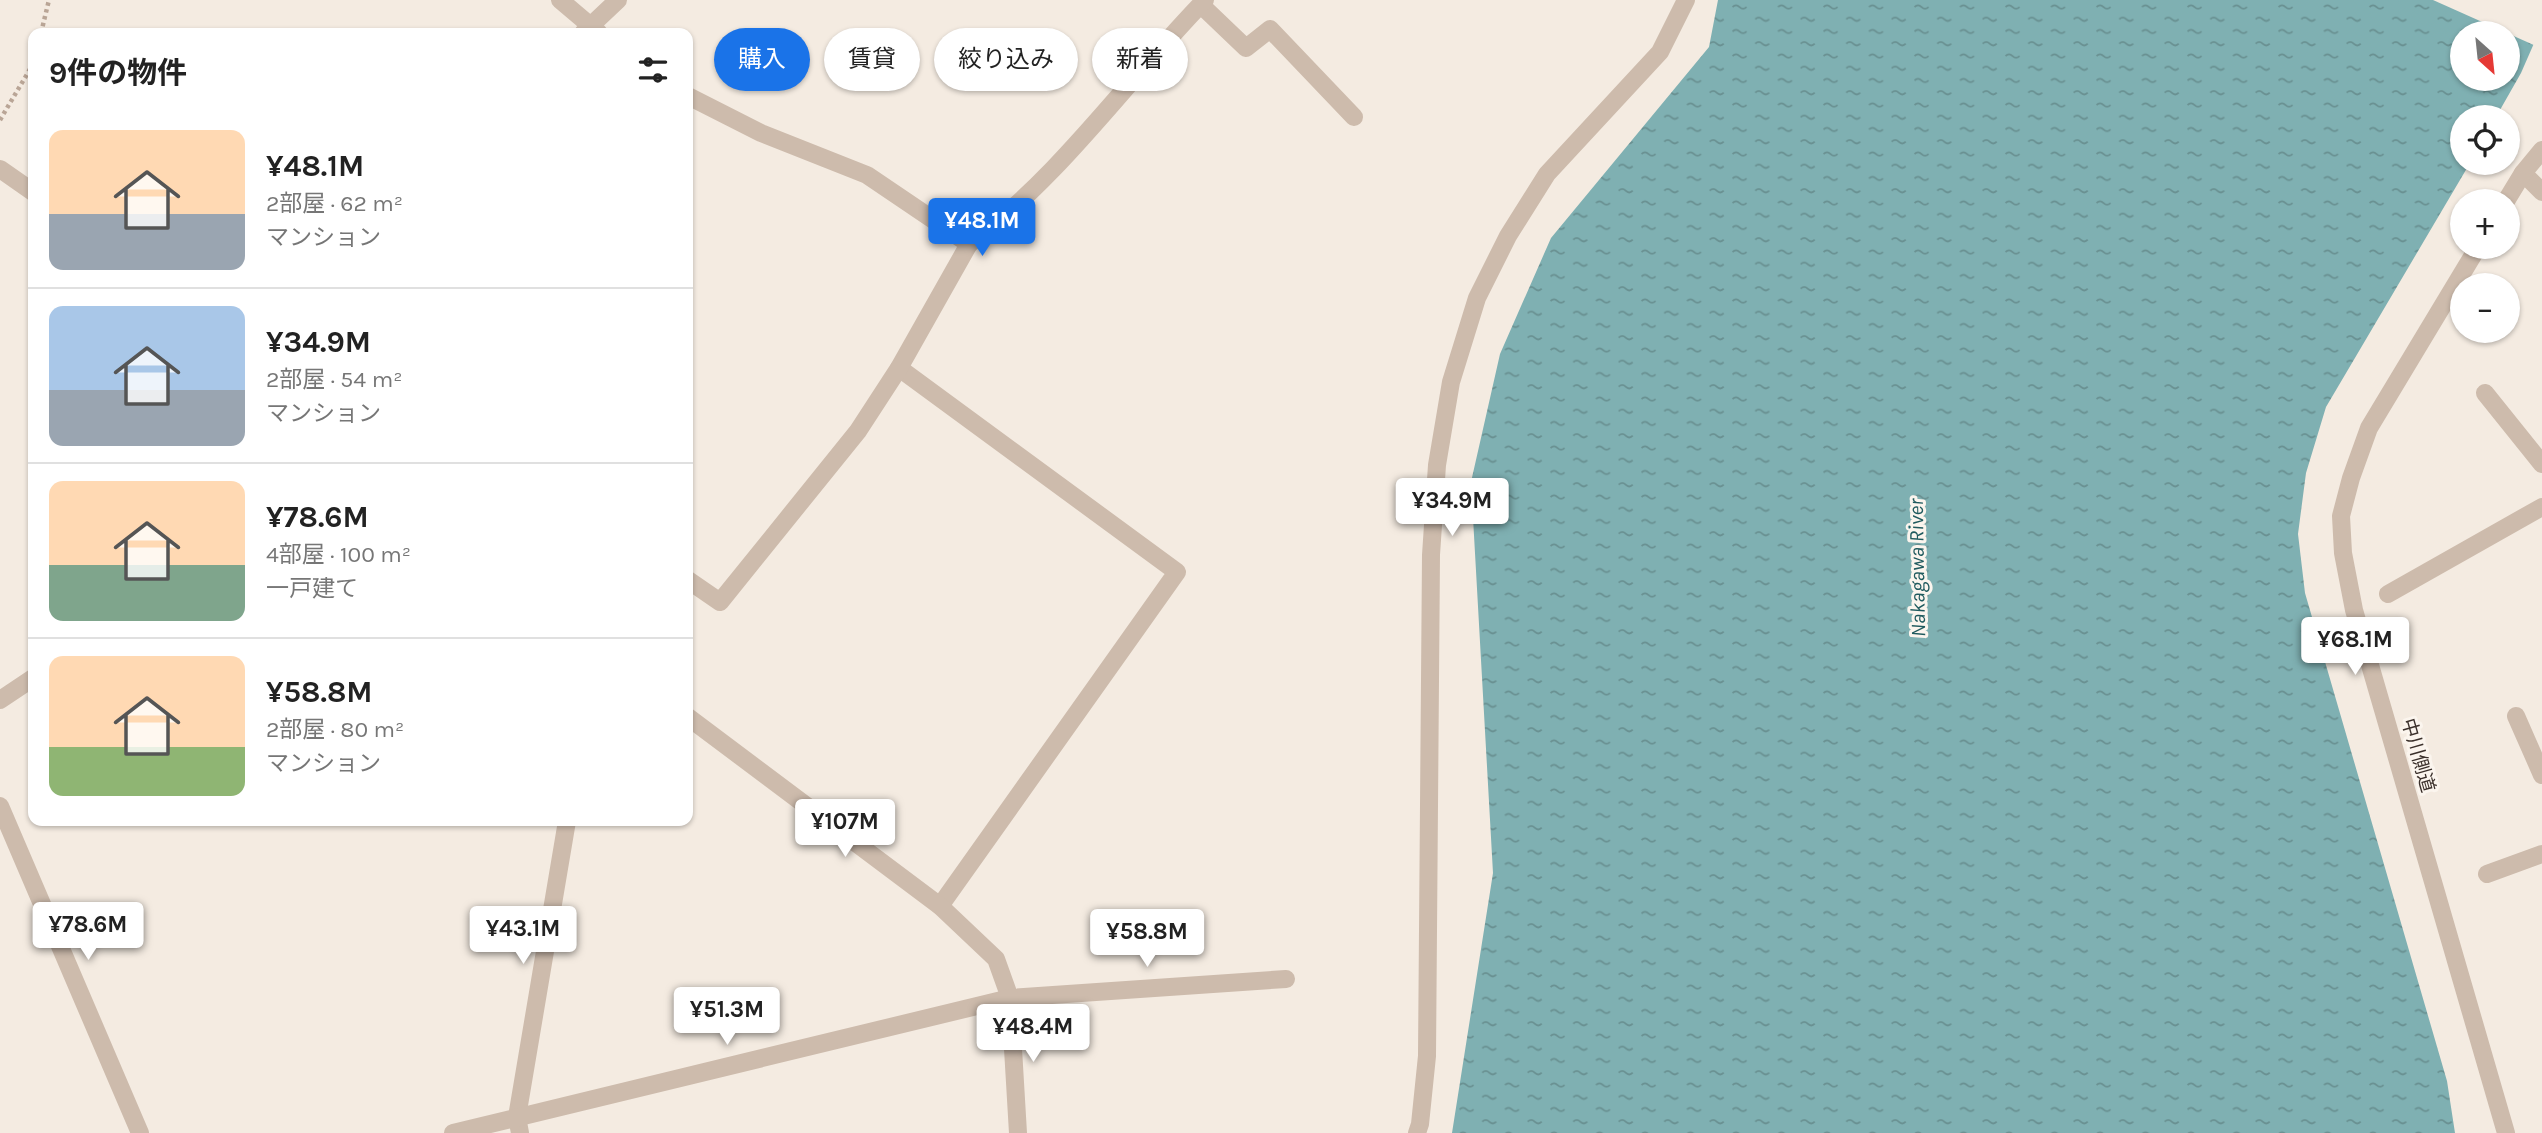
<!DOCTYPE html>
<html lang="ja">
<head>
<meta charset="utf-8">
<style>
	:root { --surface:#fff; --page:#f2f2f2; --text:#222; --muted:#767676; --line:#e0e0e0; --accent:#1a73e8 }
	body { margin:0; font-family:Karla,"Noto Sans JP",sans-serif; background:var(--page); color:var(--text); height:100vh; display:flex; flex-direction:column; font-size:26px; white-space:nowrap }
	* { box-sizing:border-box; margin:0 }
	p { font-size:23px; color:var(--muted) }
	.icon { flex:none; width:38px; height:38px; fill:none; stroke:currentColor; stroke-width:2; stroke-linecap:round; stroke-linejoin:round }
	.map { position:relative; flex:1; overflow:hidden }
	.panel { position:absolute; left:28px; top:28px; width:665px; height:798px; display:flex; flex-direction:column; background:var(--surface); border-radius:14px; box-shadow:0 2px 5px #0004 }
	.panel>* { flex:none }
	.top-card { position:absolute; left:714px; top:28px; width:665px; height:63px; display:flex; gap:14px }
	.needle { width:46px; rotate:153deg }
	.controls { position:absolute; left:2450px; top:21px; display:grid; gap:14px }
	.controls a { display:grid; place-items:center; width:70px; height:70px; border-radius:50%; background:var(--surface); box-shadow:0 2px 5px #0004; font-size:35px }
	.price { position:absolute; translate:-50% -60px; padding:0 16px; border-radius:7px; background:#fff; color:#222; font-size:23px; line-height:46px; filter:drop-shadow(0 2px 4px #0008) }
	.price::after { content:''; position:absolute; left:50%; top:42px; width:21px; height:16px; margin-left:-10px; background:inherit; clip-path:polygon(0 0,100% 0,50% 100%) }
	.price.on { background:var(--accent); color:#fff }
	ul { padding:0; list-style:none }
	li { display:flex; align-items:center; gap:21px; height:175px; padding:0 21px }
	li+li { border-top:2px solid var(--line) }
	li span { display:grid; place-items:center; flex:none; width:196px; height:140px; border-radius:14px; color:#555 }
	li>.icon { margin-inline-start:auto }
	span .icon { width:84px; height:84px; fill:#fffc; stroke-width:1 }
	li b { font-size:30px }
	h2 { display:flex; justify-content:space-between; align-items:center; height:84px; padding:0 21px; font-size:30px }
	.tag { padding:0 24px; border-radius:32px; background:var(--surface); box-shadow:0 2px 5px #0004; font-size:24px; line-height:63px }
	.tag.on { background:var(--accent); color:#fff }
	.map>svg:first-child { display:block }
	.water { fill:url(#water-ripples); fill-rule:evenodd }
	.pier { fill:#f4ebe1 }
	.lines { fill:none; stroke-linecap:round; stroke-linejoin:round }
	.path { stroke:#b9a596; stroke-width:4.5; stroke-dasharray:3.5 3.5; stroke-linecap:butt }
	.service { stroke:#cdbbac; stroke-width:18 }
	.minor { stroke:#cdbbac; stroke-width:18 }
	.tertiary { stroke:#cdbbac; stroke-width:18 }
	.labels { text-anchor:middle; stroke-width:6; stroke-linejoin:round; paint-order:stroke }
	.street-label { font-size:19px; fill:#3b302b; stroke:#fbf5ee }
	.water-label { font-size:21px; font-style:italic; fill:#1f5a5e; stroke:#fbf5ee }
</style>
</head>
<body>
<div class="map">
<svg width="2542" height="1133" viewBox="0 0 2542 1133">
	<defs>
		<pattern id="water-ripples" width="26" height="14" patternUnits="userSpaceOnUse" patternTransform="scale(1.75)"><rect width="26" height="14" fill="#7fb0b2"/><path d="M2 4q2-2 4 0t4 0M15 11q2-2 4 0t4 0" fill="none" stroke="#699091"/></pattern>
	</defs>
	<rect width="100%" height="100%" fill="#f4ebe1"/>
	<path class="water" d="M1718,0H2542V25L2521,73L2496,117H2462V163H2470L2326,407L2306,473L2298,534L2305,593L2447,1081L2455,1133H1452L1493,873L1471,482L1500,354L1551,238L1709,47ZM2462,33H2508V79H2462Z"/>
	<polygon class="pier" points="2433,0 2542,0 2542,33 2536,46"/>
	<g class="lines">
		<g class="path">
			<polyline points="41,33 49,0"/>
			<polyline points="0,120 33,64"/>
		</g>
		<g class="service">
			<polyline points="1201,5 1246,48 1270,29 1354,117"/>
			<polyline points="583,33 618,0"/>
			<polyline points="899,368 1177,572 940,906"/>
			<polyline points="2485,393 2542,464"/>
			<polyline points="688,580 720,602 858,431 899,368 969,244"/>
			<polyline points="2388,594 2542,507"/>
			<polyline points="2516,716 2542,775"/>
			<polyline points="2487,874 2542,854"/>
		</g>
		<g class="minor">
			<polyline points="560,0 599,33"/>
			<path d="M688,96L761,133L867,175L969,244C1061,176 1126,81 1205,0"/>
			<polyline points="0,169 33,192"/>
			<polyline points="2523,173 2542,192"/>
			<polyline points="2506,201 2523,173 2542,150"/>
			<polyline points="2478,247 2369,428 2351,478 2341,516 2343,553 2354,610 2506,1133"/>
			<polyline points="0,700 33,678"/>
			<polyline points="688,717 940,906 996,959 1010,998 1018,1133"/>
			<polyline points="0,806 140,1133"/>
			<polyline points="1010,998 1286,979"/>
			<polyline points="520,1133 517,1117 567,821"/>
			<polyline points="1417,1133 1420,1124 1427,1056 1431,555 1437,465 1451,382 1477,298 1508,236 1547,174 1660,52 1686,0"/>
		</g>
		<polyline class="tertiary" points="453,1133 1010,998"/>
	</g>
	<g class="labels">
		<g class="street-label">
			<text transform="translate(2419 755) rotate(74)" y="7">中川側道</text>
		</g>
		<g class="water-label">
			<text transform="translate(1917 568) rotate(-91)" y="7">Nakagawa River</text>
		</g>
	</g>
</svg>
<div class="controls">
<a><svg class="needle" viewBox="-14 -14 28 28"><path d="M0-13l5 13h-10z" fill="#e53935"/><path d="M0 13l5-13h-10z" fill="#767676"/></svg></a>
<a><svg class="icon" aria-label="locate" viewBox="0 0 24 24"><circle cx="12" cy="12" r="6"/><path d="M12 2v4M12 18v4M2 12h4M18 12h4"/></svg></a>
<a>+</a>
<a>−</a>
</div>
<b class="price on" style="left:982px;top:258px">¥48.1M</b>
<b class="price" style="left:1452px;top:538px">¥34.9M</b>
<b class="price" style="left:2355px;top:677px">¥68.1M</b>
<b class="price" style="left:845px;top:859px">¥107M</b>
<b class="price" style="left:88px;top:962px">¥78.6M</b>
<b class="price" style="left:523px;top:966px">¥43.1M</b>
<b class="price" style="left:1147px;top:969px">¥58.8M</b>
<b class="price" style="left:727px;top:1047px">¥51.3M</b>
<b class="price" style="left:1033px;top:1064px">¥48.4M</b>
<div class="top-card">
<a class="tag on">購入</a>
<a class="tag">賃貸</a>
<a class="tag">絞り込み</a>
<a class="tag">新着</a>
</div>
<section class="panel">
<h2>9件の物件<svg class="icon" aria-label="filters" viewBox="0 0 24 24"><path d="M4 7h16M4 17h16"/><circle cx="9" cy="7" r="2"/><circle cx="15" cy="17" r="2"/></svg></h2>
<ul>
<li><span style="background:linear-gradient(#ffd9b3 60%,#9aa5b1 0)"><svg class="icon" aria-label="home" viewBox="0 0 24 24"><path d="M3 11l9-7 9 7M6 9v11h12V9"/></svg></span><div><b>¥48.1M</b><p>2部屋 · 62 m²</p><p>マンション</p></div></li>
<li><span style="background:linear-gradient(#a9c7e8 60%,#9aa5b1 0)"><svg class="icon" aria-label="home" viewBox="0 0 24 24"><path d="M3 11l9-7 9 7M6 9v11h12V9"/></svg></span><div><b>¥34.9M</b><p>2部屋 · 54 m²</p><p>マンション</p></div></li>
<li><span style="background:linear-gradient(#ffd9b3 60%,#7fa58c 0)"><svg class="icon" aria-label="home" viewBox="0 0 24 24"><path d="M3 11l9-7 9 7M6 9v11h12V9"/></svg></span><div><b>¥78.6M</b><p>4部屋 · 100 m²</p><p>一戸建て</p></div></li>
<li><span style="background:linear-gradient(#ffd9b3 65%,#8fb573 0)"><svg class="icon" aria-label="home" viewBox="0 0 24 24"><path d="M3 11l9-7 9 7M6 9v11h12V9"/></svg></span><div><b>¥58.8M</b><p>2部屋 · 80 m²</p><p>マンション</p></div></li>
</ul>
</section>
</div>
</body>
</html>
